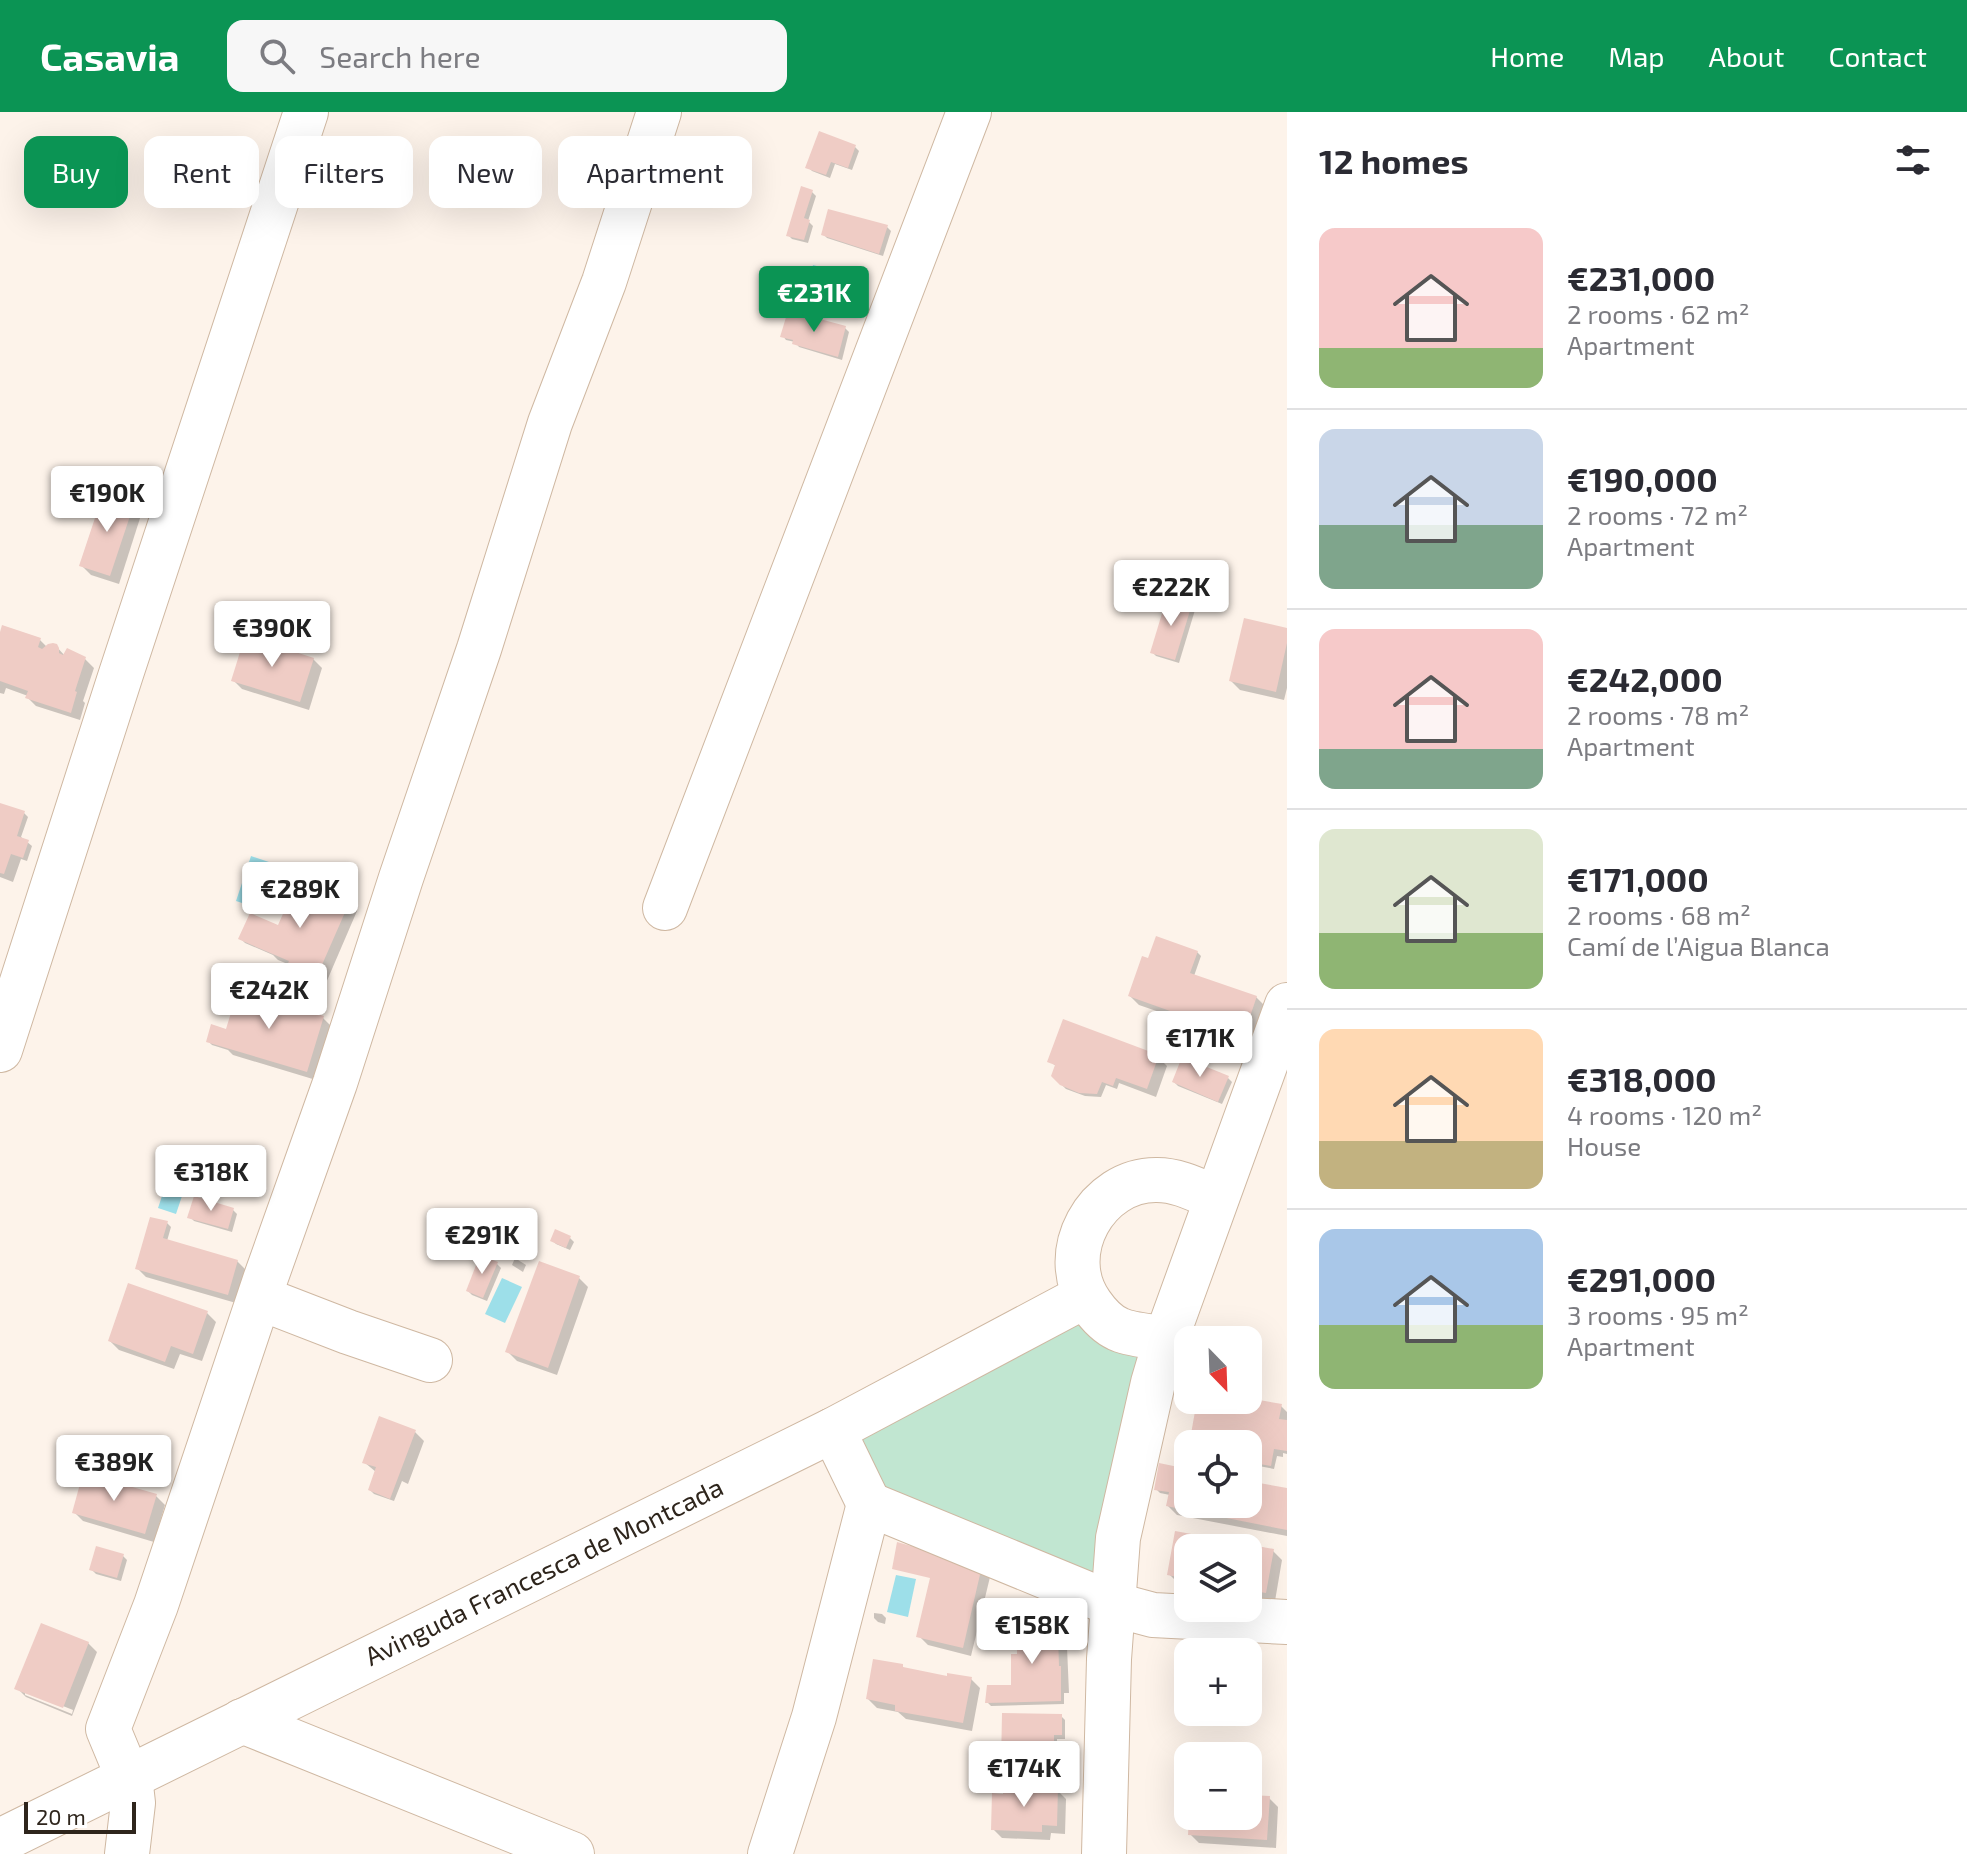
<!DOCTYPE html>
<html lang="en">
<head>
<meta charset="utf-8">
<style>
	:root { --surface:#fff; --page:#f7f7f7; --text:#2b2b33; --muted:#7c7c81; --line:#e1e1e2; --accent:#0b9454 }
	body { margin:0; font-family:"Exo 2",sans-serif; background:var(--page); color:var(--text); height:100vh; display:flex; flex-direction:column; font-size:30px; white-space:nowrap }
	* { box-sizing:border-box; margin:0 }
	p { font-size:26px; color:var(--muted) }
	.icon { flex:none; width:44px; height:44px; fill:none; stroke:currentColor; stroke-width:2; stroke-linecap:round; stroke-linejoin:round }
	.map { position:relative; flex:1; overflow:hidden }
	.drawer { display:flex; flex-direction:column; background:var(--surface); width:680px }
	.drawer>* { flex:none }
	.guide { position:absolute; left:24px; top:24px; width:760px; height:72px; display:flex; gap:16px }
	.needle { width:52px; rotate:157deg }
	.controls { position:absolute; left:1174px; top:1214px; display:grid; gap:16px }
	.controls a { display:grid; place-items:center; width:88px; height:88px; border-radius:16px; background:var(--surface); box-shadow:0 8px 32px #0002; font-size:40px }
	.scale { position:absolute; left:24px; bottom:20px; width:112px; box-sizing:border-box; padding-left:8px; border:4px solid #2e251c; border-top:0; font-size:22px; line-height:28px; white-space:nowrap; color:#2e251c; -webkit-text-stroke:6px #fff; paint-order:stroke }
	.price { position:absolute; translate:-50% -68px; padding:0 18px; border-radius:8px; background:#fff; color:#222; font-size:26px; line-height:52px; filter:drop-shadow(0 2px 4px #0008) }
	.price::after { content:''; position:absolute; left:50%; top:48px; width:24px; height:18px; margin-left:-12px; background:inherit; clip-path:polygon(0 0,100% 0,50% 100%) }
	.price.on { background:var(--accent); color:#fff }
	ul { padding:0; list-style:none }
	li { display:flex; align-items:center; gap:24px; height:200px; padding:0 32px }
	li+li { border-top:2px solid var(--line) }
	li span { display:grid; place-items:center; flex:none; width:224px; height:160px; border-radius:16px; color:#555 }
	li>.icon { margin-inline-start:auto }
	span .icon { width:96px; height:96px; fill:#fffc; stroke-width:1 }
	li b { font-size:34px }
	h2 { display:flex; justify-content:space-between; align-items:center; height:96px; padding:0 32px; font-size:34px }
	.tag { padding:0 28px; border-radius:16px; background:var(--surface); box-shadow:0 8px 32px #0002; font-size:28px; line-height:72px }
	.tag.on { background:var(--accent); color:#fff }
	header { display:flex; align-items:center; gap:48px; box-sizing:border-box; height:112px; padding:0 40px; background:var(--accent); color:#fff }
	header strong { font-size:38px }
	nav { display:flex; gap:44px; margin-inline-start:auto; font-size:28px }
	.search { width:560px; height:72px; background:var(--page); display:flex; align-items:center; gap:20px; box-sizing:border-box; padding:0 28px; border-radius:16px; color:var(--muted); font-size:30px }
	main { display:flex; flex:1; min-height:0 }
	.map>svg:first-child { display:block }
	.green { fill:#c1e6d1 }
	.water { fill:#9ddfe9 }
	.shadow { fill:#0003; fill-rule:evenodd }
	.building { fill:#efccc5 }
	.lines { fill:none; stroke-linecap:round; stroke-linejoin:round }
	.minor-casing { stroke:#cfb8a2; stroke-width:46 }
	.minor { stroke:#fff; stroke-width:44 }
	.labels { text-anchor:middle; stroke-width:7; stroke-linejoin:round; paint-order:stroke }
	.street-label { font-size:26px; fill:#2e251c; stroke:#fff }
</style>
</head>
<body>
<header>
<strong>Casavia</strong>
<div class="search"><svg class="icon" aria-label="search" viewBox="0 0 24 24"><circle cx="10" cy="10" r="6"/><path d="M15 15l6 6"/></svg>Search here</div>
<nav><a>Home</a><a>Map</a><a>About</a><a>Contact</a></nav>
</header>
<main>
<div class="map">
<svg width="1287" height="1742" viewBox="0 0 1287 1742">
	<rect width="100%" height="100%" fill="#fdf3ea"/>
	<polygon class="green" points="1083,1189 1159,1232 1108,1486 874,1390 839,1320"/>
	<g class="water">
		<polygon points="813,153 861,166 854,188 807,175"/>
		<polygon points="251,744 275,752 251,794 236,789"/>
		<polygon points="171,1057 189,1063 176,1102 158,1096"/>
		<polygon points="502,1166 522,1175 505,1211 485,1202"/>
		<polygon points="896,1463 916,1467 908,1505 887,1500"/>
	</g>
	<g class="shadow">
		<polygon points="855,35 859,39 852,58 835,52 830,66 812,59 808,55"/>
		<polygon points="812,80 816,84 808,109 813,114 808,131 792,127 788,123"/>
		<polygon points="887,115 891,119 883,144 827,126 823,122"/>
		<polygon points="845,216 849,220 842,248 799,235 795,230 786,228 783,224"/>
		<polygon points="133,391 142,400 119,472 91,463 82,454"/>
		<polygon points="1191,494 1195,498 1179,551 1156,544 1152,540"/>
		<polygon points="1287,518 1287,576 1284,588 1240,578 1231,569"/>
		<polygon points="0,526 40,528 47,535 56,534 65,544 85,547 94,556 83,589 85,591 80,608 36,594 27,585 28,584 6,576 4,582 0,581"/>
		<polygon points="313,547 322,556 309,598 242,577 233,568"/>
		<polygon points="0,693 24,701 28,705 21,725 32,734 27,749 21,747 13,770 0,765"/>
		<polygon points="348,790 357,799 323,878 296,866 287,857 290,853 278,848 273,843 245,831 241,827"/>
		<polygon points="1197,840 1201,844 1194,864 1256,885 1265,894 1252,932 1139,893 1130,884 1156,851"/>
		<polygon points="323,906 332,915 316,968 233,943 228,938 212,933 208,929 225,919"/>
		<polygon points="1158,945 1167,954 1156,985 1119,971 1117,977 1106,973 1101,985 1085,984 1066,977 1053,964 1056,954 1049,949"/>
		<polygon points="1228,966 1232,970 1222,992 1178,974 1174,970"/>
		<polygon points="233,1098 237,1102 232,1120 194,1109 190,1105"/>
		<polygon points="167,1111 171,1115 167,1129 237,1149 246,1158 236,1191 146,1165 137,1156"/>
		<polygon points="570,1126 574,1130 570,1138 556,1132 552,1128"/>
		<polygon points="482,1146 497,1152 501,1156 487,1189 472,1183 468,1179"/>
		<polygon points="515,1146 526,1153 523,1160 512,1153"/>
		<polygon points="579,1166 588,1175 557,1263 517,1249 508,1240"/>
		<polygon points="207,1201 216,1210 202,1249 180,1242 174,1257 119,1238 110,1229"/>
		<polygon points="1199,1288 1246,1288 1281,1294 1287,1300 1287,1342 1283,1341 1283,1345 1277,1344 1274,1357 1248,1352 1248,1332 1212,1332 1202,1330 1193,1321"/>
		<polygon points="415,1320 424,1329 408,1372 402,1369 394,1389 374,1382 370,1378 376,1360 364,1350"/>
		<polygon points="1188,1359 1188,1392 1248,1392 1248,1371 1287,1378 1287,1424 1177,1403 1168,1394 1170,1383 1160,1381 1156,1377"/>
		<polygon points="156,1384 165,1393 154,1430 83,1409 74,1400"/>
		<polygon points="1177,1422 1273,1439 1282,1448 1275,1489 1248,1484 1248,1436 1188,1436 1188,1473 1178,1471 1169,1462"/>
		<polygon points="898,1432 990,1465 971,1544 928,1533 919,1524 940,1470"/>
		<polygon points="123,1444 127,1448 121,1469 96,1462 92,1458"/>
		<polygon points="874,1501 882,1502 886,1506 885,1512 878,1510 874,1506"/>
		<polygon points="1054,1508 1058,1512 1058,1527 1067,1535 1069,1581 1064,1581 1064,1592 991,1594 987,1590 1013,1575 1019,1544"/>
		<path d="M88,1531L97,1540L72,1604L26,1585L17,1576ZM25,1579L73,1598L72,1602L25,1583Z"/>
		<polygon points="902,1554 906,1558 949,1566 971,1567 980,1576 972,1619 906,1607 898,1600 877,1596 868,1587"/>
		<polygon points="1061,1604 1065,1608 1065,1627 1057,1627 1057,1636 1062,1641 1061,1656 1007,1655 1003,1651"/>
		<polygon points="1028,1677 1034,1682 1057,1678 1066,1687 1065,1722 1051,1721 1050,1728 1002,1726 993,1717 1005,1684"/>
		<polygon points="1248,1685 1269,1686 1278,1695 1276,1736 1199,1731 1190,1722 1191,1704 1248,1704"/>
	</g>
	<g class="building">
		<polygon points="819,19 856,33 848,56 831,50 826,63 805,56"/>
		<polygon points="801,74 813,78 804,106 810,108 804,128 786,124"/>
		<polygon points="828,97 888,113 879,142 821,123"/>
		<polygon points="787,202 800,205 801,202 846,214 838,245 792,232 793,228 780,225"/>
		<polygon points="104,379 135,389 110,464 79,454"/>
		<polygon points="1167,485 1192,492 1175,548 1150,541"/>
		<polygon points="1244,506 1287,516 1287,531 1276,580 1229,569"/>
		<polygon points="2,513 41,526 38,535 42,537 48,532 53,531 57,532 59,536 59,541 63,543 67,536 86,545 75,579 77,580 71,601 25,586 28,579 0,569 0,520"/>
		<polygon points="245,524 314,546 300,590 231,569"/>
		<polygon points="0,691 25,699 17,724 29,728 23,746 11,742 4,762 0,761"/>
		<polygon points="299,766 350,789 314,871 285,858 289,849 238,827 250,801 278,813"/>
		<polygon points="1156,824 1198,839 1190,861 1257,884 1243,925 1128,884 1142,844 1148,846"/>
		<polygon points="238,878 324,904 307,960 206,930 211,912 226,917"/>
		<polygon points="1063,907 1159,943 1147,977 1116,966 1113,974 1102,970 1097,982 1079,981 1060,973 1051,964 1055,953 1047,950"/>
		<polygon points="1182,945 1229,964 1218,990 1172,970"/>
		<polygon points="194,1084 234,1096 228,1117 187,1106"/>
		<polygon points="150,1105 168,1109 163,1126 238,1148 228,1183 135,1157"/>
		<polygon points="555,1117 571,1124 566,1136 550,1129"/>
		<polygon points="480,1143 498,1150 483,1186 466,1179"/>
		<polygon points="539,1149 580,1164 548,1256 505,1240"/>
		<polygon points="128,1171 208,1199 193,1242 171,1234 165,1250 108,1229"/>
		<polygon points="1248,1286 1282,1292 1279,1307 1287,1308 1287,1339 1274,1337 1271,1354 1248,1350 1248,1332 1235,1332 1235,1330 1191,1322 1197,1288 1248,1288"/>
		<polygon points="379,1304 416,1318 390,1387 368,1378 376,1355 362,1351"/>
		<polygon points="1159,1351 1188,1357 1188,1392 1248,1392 1248,1369 1287,1376 1287,1418 1166,1394 1169,1380 1154,1378"/>
		<polygon points="83,1361 157,1382 145,1422 72,1401"/>
		<polygon points="1175,1419 1274,1437 1266,1481 1248,1478 1248,1436 1188,1436 1188,1467 1167,1463"/>
		<polygon points="897,1430 982,1454 963,1536 916,1525 930,1466 892,1457"/>
		<polygon points="96,1434 124,1442 117,1466 89,1458"/>
		<polygon points="1017,1506 1055,1506 1055,1524 1058,1524 1059,1554 1061,1554 1061,1589 985,1591 987,1573 1011,1573 1011,1542 1017,1542"/>
		<polygon points="41,1511 89,1530 63,1596 14,1577"/>
		<polygon points="873,1547 903,1552 903,1555 947,1564 947,1561 972,1565 963,1611 895,1599 895,1593 866,1587"/>
		<polygon points="1002,1601 1062,1602 1062,1623 1054,1623 1054,1635 1059,1635 1058,1653 1001,1652"/>
		<polygon points="1003,1674 1029,1675 1029,1680 1040,1680 1040,1676 1058,1676 1057,1714 1042,1713 1042,1720 991,1718 992,1681 1003,1682"/>
		<polygon points="1248,1683 1270,1684 1267,1728 1188,1723 1189,1704 1248,1704"/>
	</g>
	<g class="lines">
		<defs>
			<g id="minor">
				<polyline points="665,796 969,0"/>
				<polyline points="0,938 121,562 306,0"/>
				<polyline points="260,1186 348,1220 430,1248"/>
				<path d="M1166,1227C1153,1224 1130,1223 1118,1217C1107,1212 1098,1202 1091,1192C1055,1142 1096,1067 1157,1068C1178,1068 1197,1078 1216,1086"/>
				<polyline points="833,1318 869,1392"/>
				<polyline points="869,1392 1112,1492 1153,1503 1287,1510"/>
				<polyline points="242,1609 572,1742"/>
				<polyline points="0,1729 833,1318 1085,1184"/>
				<polyline points="127,1742 133,1691 130,1665 128,1665 108,1617 156,1493 265,1168 335,971 401,766 479,537 550,311 604,170 659,0"/>
				<polyline points="770,1742 814,1605 869,1392"/>
				<polyline points="1104,1742 1109,1547 1118,1426 1153,1271 1166,1227 1287,893"/>
			</g>
		</defs>
		<use href="#minor" class="minor-casing"/>
		<use href="#minor" class="minor"/>
	</g>
	<g class="labels">
		<g class="street-label">
			<text transform="translate(544 1460) rotate(-26)" y="9">Avinguda Francesca de Montcada</text>
		</g>
	</g>
</svg>
<div class="controls">
<a><svg class="needle" viewBox="-14 -14 28 28"><path d="M0-13l5 13h-10z" fill="#e53935"/><path d="M0 13l5-13h-10z" fill="#7c7c81"/></svg></a>
<a><svg class="icon" aria-label="locate" viewBox="0 0 24 24"><circle cx="12" cy="12" r="6"/><path d="M12 2v4M12 18v4M2 12h4M18 12h4"/></svg></a>
<a><svg class="icon" aria-label="layers" viewBox="0 0 24 24"><path d="M12 4l9 5-9 5-9-5zM3 14l9 5 9-5"/></svg></a>
<a>+</a>
<a>−</a>
</div>
<div class="scale">20 m</div>
<b class="price on" style="left:814px;top:222px">€231K</b>
<b class="price" style="left:107px;top:422px">€190K</b>
<b class="price" style="left:1171px;top:516px">€222K</b>
<b class="price" style="left:272px;top:557px">€390K</b>
<b class="price" style="left:300px;top:818px">€289K</b>
<b class="price" style="left:269px;top:919px">€242K</b>
<b class="price" style="left:1200px;top:967px">€171K</b>
<b class="price" style="left:211px;top:1101px">€318K</b>
<b class="price" style="left:482px;top:1164px">€291K</b>
<b class="price" style="left:114px;top:1391px">€389K</b>
<b class="price" style="left:1032px;top:1554px">€158K</b>
<b class="price" style="left:1024px;top:1697px">€174K</b>
<div class="guide">
<a class="tag on">Buy</a>
<a class="tag">Rent</a>
<a class="tag">Filters</a>
<a class="tag">New</a>
<a class="tag">Apartment</a>
</div>
</div>
<section class="drawer">
<h2>12 homes<svg class="icon" aria-label="filters" viewBox="0 0 24 24"><path d="M4 7h16M4 17h16"/><circle cx="9" cy="7" r="2"/><circle cx="15" cy="17" r="2"/></svg></h2>
<ul>
<li><span style="background:linear-gradient(#f6c9c9 75%,#8fb573 0)"><svg class="icon" aria-label="home" viewBox="0 0 24 24"><path d="M3 11l9-7 9 7M6 9v11h12V9"/></svg></span><div><b>€231,000</b><p>2 rooms · 62 m²</p><p>Apartment</p></div></li>
<li><span style="background:linear-gradient(#c9d6e8 60%,#7fa58c 0)"><svg class="icon" aria-label="home" viewBox="0 0 24 24"><path d="M3 11l9-7 9 7M6 9v11h12V9"/></svg></span><div><b>€190,000</b><p>2 rooms · 72 m²</p><p>Apartment</p></div></li>
<li><span style="background:linear-gradient(#f6c9c9 75%,#7fa58c 0)"><svg class="icon" aria-label="home" viewBox="0 0 24 24"><path d="M3 11l9-7 9 7M6 9v11h12V9"/></svg></span><div><b>€242,000</b><p>2 rooms · 78 m²</p><p>Apartment</p></div></li>
<li><span style="background:linear-gradient(#dfe7d0 65%,#8fb573 0)"><svg class="icon" aria-label="home" viewBox="0 0 24 24"><path d="M3 11l9-7 9 7M6 9v11h12V9"/></svg></span><div><b>€171,000</b><p>2 rooms · 68 m²</p><p>Camí de l’Aigua Blanca</p></div></li>
<li><span style="background:linear-gradient(#ffd9b3 70%,#c2b280 0)"><svg class="icon" aria-label="home" viewBox="0 0 24 24"><path d="M3 11l9-7 9 7M6 9v11h12V9"/></svg></span><div><b>€318,000</b><p>4 rooms · 120 m²</p><p>House</p></div></li>
<li><span style="background:linear-gradient(#a9c7e8 60%,#8fb573 0)"><svg class="icon" aria-label="home" viewBox="0 0 24 24"><path d="M3 11l9-7 9 7M6 9v11h12V9"/></svg></span><div><b>€291,000</b><p>3 rooms · 95 m²</p><p>Apartment</p></div></li>
</ul>
</section>
</main>
</body>
</html>
